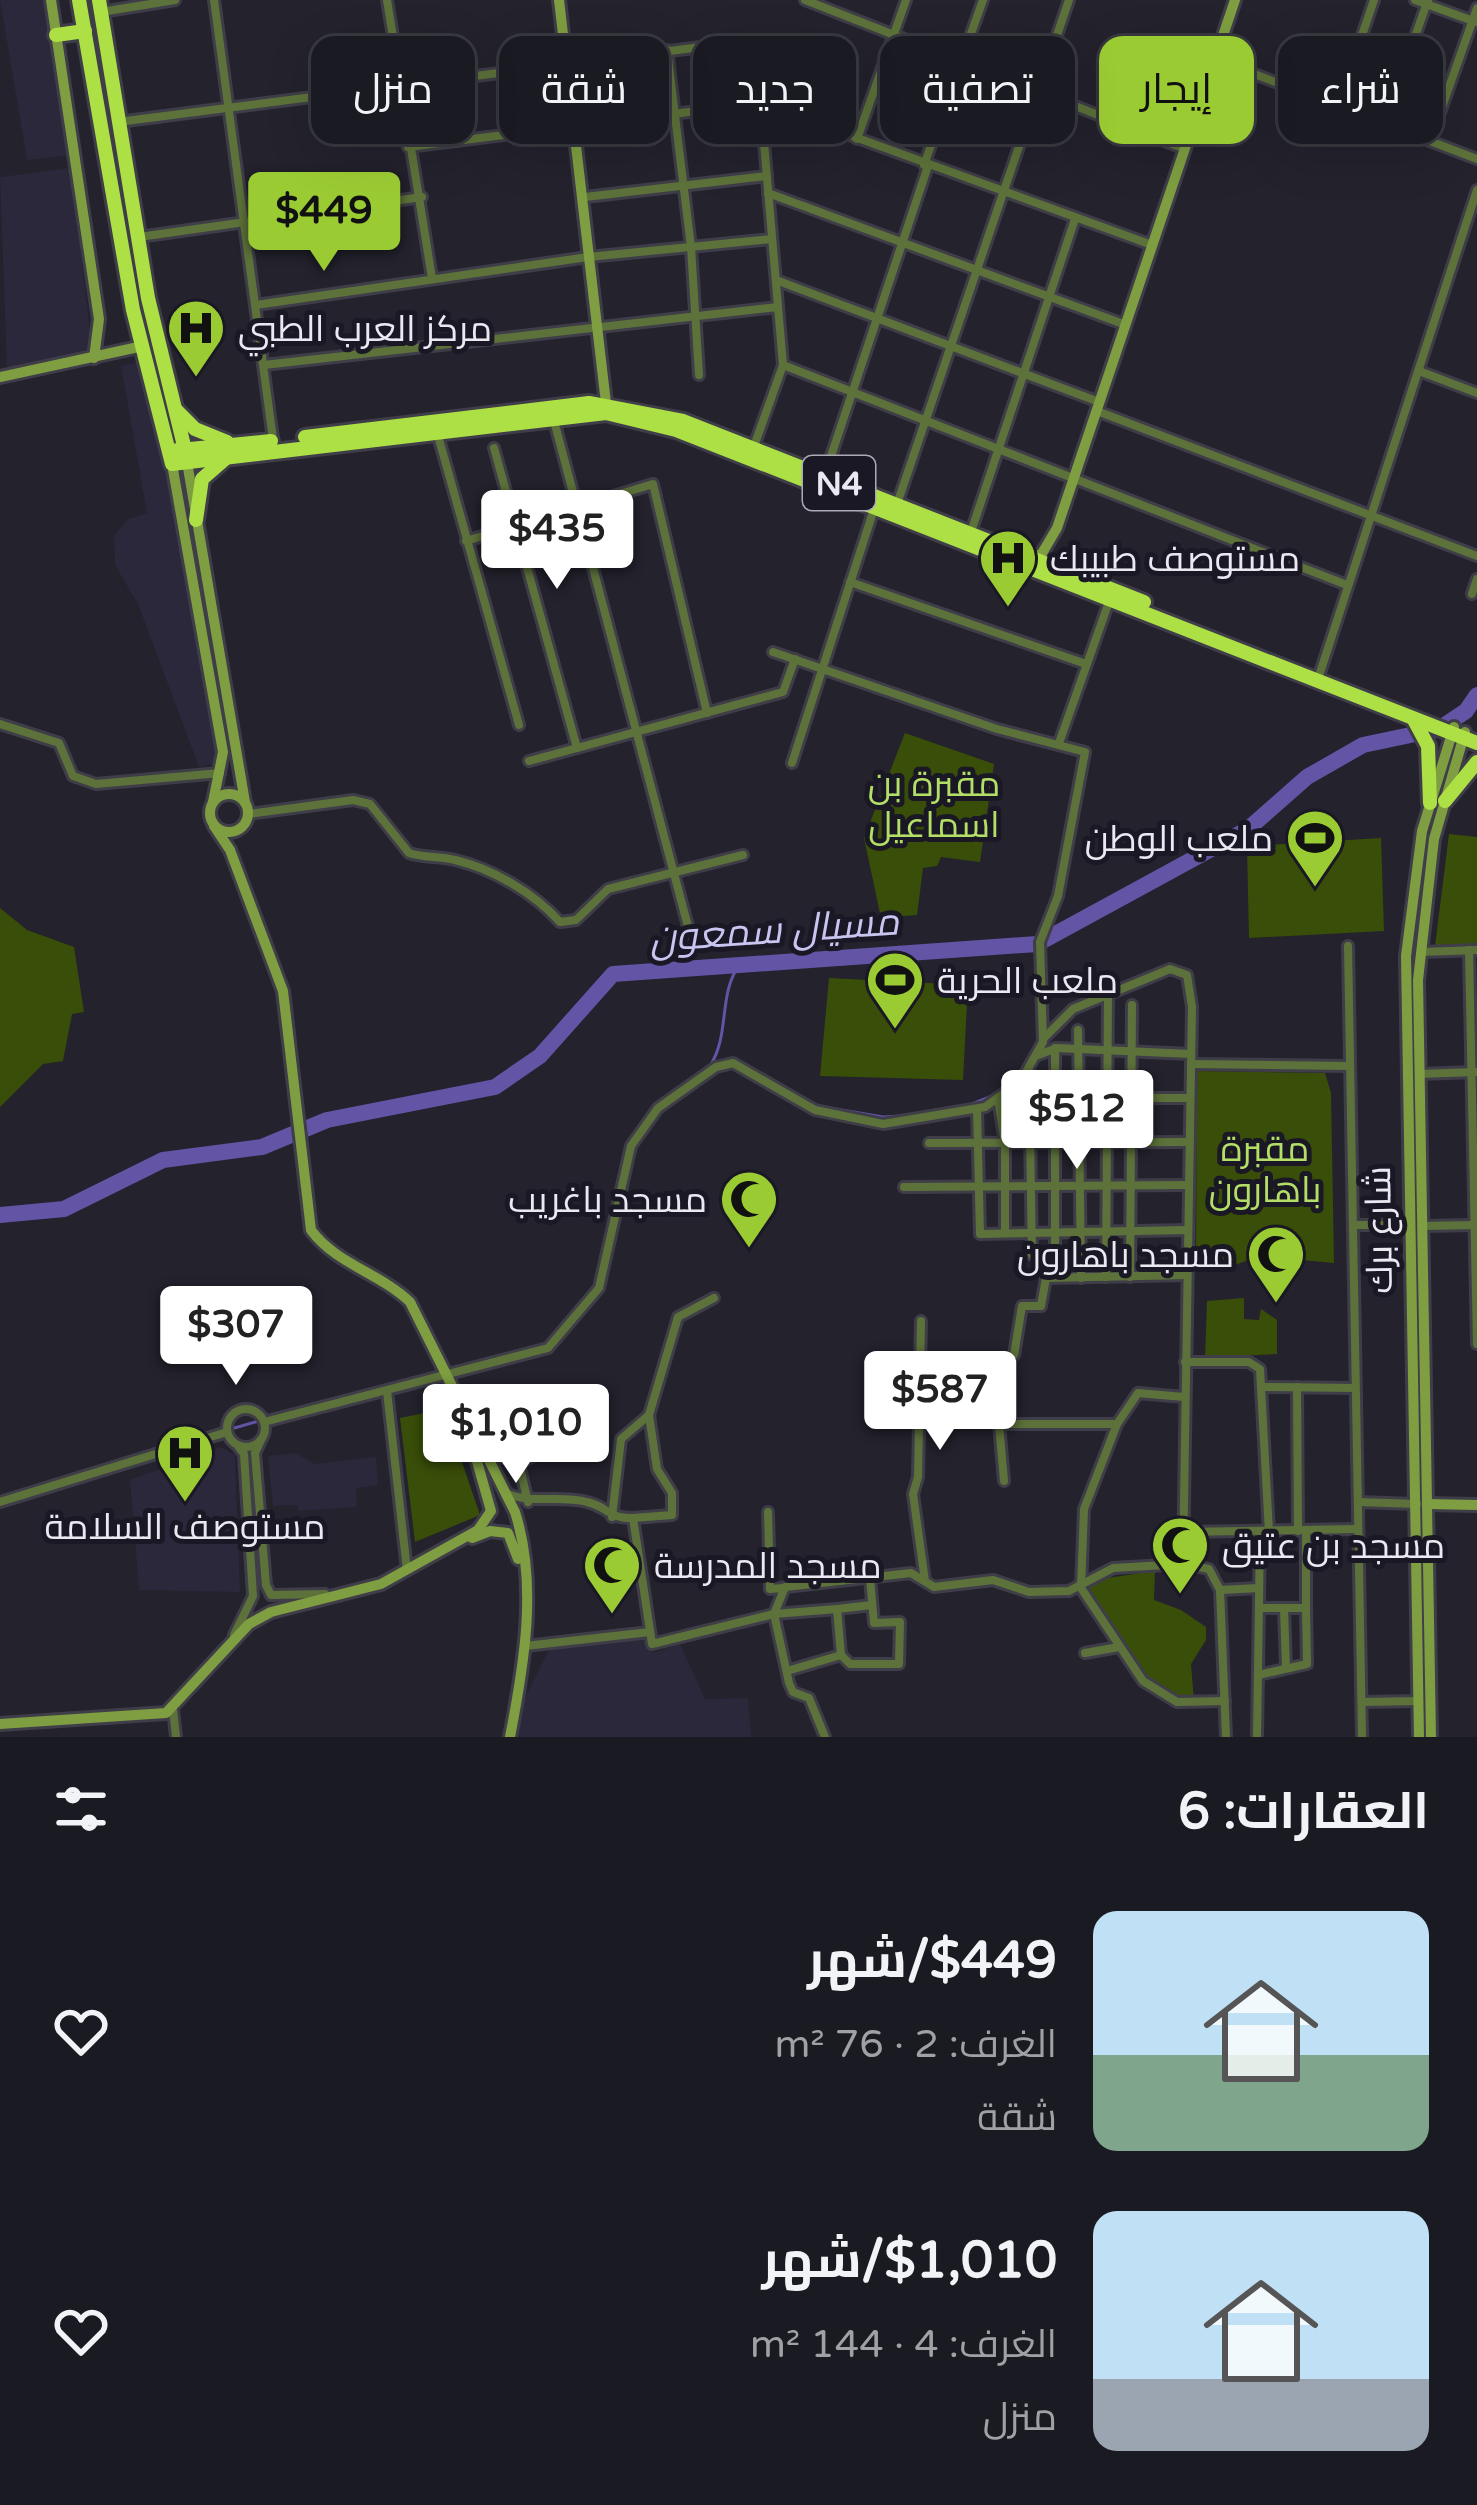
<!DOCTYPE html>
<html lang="ar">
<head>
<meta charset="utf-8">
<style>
	:root { --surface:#1a1a22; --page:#27272f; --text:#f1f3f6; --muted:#9fa1a5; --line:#383840; --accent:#9bcb33 }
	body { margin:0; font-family:"Varela Round",Cairo,sans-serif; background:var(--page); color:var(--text); direction:rtl; height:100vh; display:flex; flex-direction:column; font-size:45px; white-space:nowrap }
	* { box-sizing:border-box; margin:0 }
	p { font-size:39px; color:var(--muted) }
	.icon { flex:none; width:66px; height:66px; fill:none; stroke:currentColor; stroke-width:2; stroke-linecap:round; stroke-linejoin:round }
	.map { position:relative; height:1737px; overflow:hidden; direction:ltr }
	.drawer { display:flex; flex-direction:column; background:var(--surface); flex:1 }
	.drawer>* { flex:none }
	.guide { position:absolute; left:36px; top:36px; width:1407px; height:108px; direction:rtl; display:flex; gap:24px }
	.price { position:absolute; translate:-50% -102px; padding:0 27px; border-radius:12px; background:#fff; color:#222; font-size:39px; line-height:78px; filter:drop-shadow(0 3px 6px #0008) }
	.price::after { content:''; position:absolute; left:50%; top:72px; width:36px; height:27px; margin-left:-18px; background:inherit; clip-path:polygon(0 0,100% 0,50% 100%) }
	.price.selected { background:var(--accent); color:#111 }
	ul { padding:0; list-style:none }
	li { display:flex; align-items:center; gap:36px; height:300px; padding:0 48px }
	li span { display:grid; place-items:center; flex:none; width:336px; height:240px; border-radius:24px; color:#555 }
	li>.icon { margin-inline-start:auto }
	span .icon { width:144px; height:144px; fill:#fffc; stroke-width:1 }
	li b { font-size:51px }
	h2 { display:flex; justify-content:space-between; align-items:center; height:144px; padding:0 48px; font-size:51px }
	.pill { padding:0 42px; border-radius:24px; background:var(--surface); box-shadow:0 12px 48px #0002,0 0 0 3px var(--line); font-size:42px; line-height:108px }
	.pill.selected { background:var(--accent); color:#111 }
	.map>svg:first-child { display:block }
	.built { fill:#2a283a }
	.green { fill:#394e08 }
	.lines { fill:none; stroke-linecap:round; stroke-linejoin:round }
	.stream { stroke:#6354a6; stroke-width:3 }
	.river { stroke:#6354a6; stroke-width:16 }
	.street-casing { stroke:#3f3e48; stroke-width:14 }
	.secondary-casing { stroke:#3f3e48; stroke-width:16 }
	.highway-casing { stroke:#3f3e48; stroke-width:20 }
	.street { stroke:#5d723a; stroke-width:8 }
	.secondary { stroke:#7e9e41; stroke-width:10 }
	.highway { stroke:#ade045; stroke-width:14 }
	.labels { text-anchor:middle; stroke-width:10; stroke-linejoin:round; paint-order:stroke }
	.shield { fill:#1a1824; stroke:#acaab4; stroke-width:3 }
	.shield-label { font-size:33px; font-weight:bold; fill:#eae9f1 }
	.poi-label { font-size:36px; fill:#eae9f1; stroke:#1a1824; text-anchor:start }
	.park-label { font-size:36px; fill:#b4df67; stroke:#1a1824 }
	.street-label { font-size:36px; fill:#eae9f1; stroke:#1a1824 }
	.water-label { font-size:39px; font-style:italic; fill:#c9c5f1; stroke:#1a1824 }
</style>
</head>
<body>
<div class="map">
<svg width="1477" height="1737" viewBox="0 0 1477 1737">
	<rect width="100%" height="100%" fill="#23222d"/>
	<g class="built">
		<polygon points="0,0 46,0 74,155 27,160"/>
		<polygon points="71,168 92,348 7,370 0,177"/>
		<polygon points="146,360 218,763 199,767 138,604 115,565 114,536 128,519 147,513 121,366"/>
		<polygon points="221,1447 235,1455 240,1592 139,1590 130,1480"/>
		<polygon points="295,1453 315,1464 376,1457 378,1485 356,1488 357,1507 299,1511 297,1505 273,1506 268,1456"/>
		<polygon points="643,1637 653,1653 680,1644 705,1699 748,1698 751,1737 516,1737 523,1701 549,1650"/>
	</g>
	<g class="green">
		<polygon points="905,733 994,764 980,862 941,857 937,866 923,868 917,915 881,918 864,838"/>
		<polygon points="1449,834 1477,837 1477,946 1435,946"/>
		<polygon points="1381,838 1384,931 1249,938 1247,846"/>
		<polygon points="0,908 27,930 74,947 84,1012 72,1014 63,1061 43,1064 0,1107"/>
		<polygon points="829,978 968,985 963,1080 820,1076"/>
		<polygon points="1197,1071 1325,1073 1331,1093 1334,1263 1260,1256 1229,1267 1196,1267"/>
		<polygon points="1244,1298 1244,1319 1259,1320 1261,1309 1277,1320 1277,1354 1205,1358 1207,1301"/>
		<polygon points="444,1409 480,1515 415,1542 400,1418"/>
		<path d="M1155,1571L1154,1600L1181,1610L1206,1627V1640L1191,1664L1194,1701C1143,1699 1117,1639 1090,1602L1088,1588L1107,1578Z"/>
	</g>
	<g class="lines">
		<g class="stream">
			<path d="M710,1066C731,1033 717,994 741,962"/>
			<polyline points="766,1078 818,1106 883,1117 917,1115"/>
			<polyline points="967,1106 997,1094"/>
			<polyline points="582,1303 597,1281"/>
			<polyline points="231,1429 262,1420"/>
		</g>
		<polyline class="river" points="0,1215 64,1209 163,1160 262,1147 327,1120 495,1087 540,1056 613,974 1037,944 1248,829 1307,777 1363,745 1439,729 1466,711 1477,695"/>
		<defs>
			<g id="street">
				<polyline points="214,0 273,439"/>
				<polyline points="387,0 432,278"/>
				<polyline points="805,0 1185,149"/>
				<polyline points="1415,0 1476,22"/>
				<polyline points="101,12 175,0"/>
				<polyline points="667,50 691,247 699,375"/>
				<polyline points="1215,59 1477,159"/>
				<polyline points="1338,106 1374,0"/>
				<polyline points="118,122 740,42"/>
				<polyline points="1384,124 1428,0"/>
				<polyline points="857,139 906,0"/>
				<polyline points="1430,141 1477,8"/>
				<polyline points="408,147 761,103 1152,245"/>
				<polyline points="924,165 983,0"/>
				<polyline points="768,193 1126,325"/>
				<polyline points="585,197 767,176"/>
				<polyline points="139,237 422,197"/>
				<polyline points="776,280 1099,402"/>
				<polyline points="256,305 588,257 772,239"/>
				<polyline points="264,365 778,307"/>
				<polyline points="783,365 1347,585"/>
				<polyline points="1419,371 1477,393"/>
				<polyline points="1097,411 1477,556"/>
				<polyline points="553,417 694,949"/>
				<polyline points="437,432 519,725"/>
				<polyline points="494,448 577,748"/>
				<polyline points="753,449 783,365 756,49"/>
				<polyline points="824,477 928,166"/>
				<polyline points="897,504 1069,0"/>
				<polyline points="971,532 1075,219"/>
				<polyline points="466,541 653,484 707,713"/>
				<polyline points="850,582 1086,664"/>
				<polyline points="1472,594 1477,579"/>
				<polyline points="1318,679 1477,190"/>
				<polyline points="0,724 59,743 73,776 96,784 220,773"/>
				<polyline points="1059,743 1110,599"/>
				<polyline points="529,761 783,692 795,659"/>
				<polyline points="792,763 874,509"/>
				<path d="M248,814L353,800L370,804L409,853C424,858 439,856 455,860C493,869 534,893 560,922L576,920L608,889L743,855"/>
				<polyline points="1348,946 1362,1737"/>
				<polyline points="1469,950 1477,1344"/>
				<polyline points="1421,952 1477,950"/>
				<polyline points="1078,1030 1081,1278"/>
				<polyline points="1044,1038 1073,1009 1170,969 1187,975 1192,1007 1183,1564"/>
				<polyline points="1038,1055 1057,1048 1191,1054"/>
				<polyline points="1191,1064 1350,1066"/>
				<polyline points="1029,1071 1032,1255"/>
				<polyline points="1419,1074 1476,1072"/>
				<polyline points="977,1109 980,1234 1188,1230"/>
				<polyline points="929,1143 1190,1142"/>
				<polyline points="904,1187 1189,1185"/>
				<polyline points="1353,1225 1408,1225"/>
				<polyline points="1422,1226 1476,1225"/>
				<polyline points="1005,1233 1005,1143 998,1098 1190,1098"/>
				<polyline points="1106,1277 1108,993"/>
				<polyline points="1130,1277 1132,1005"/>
				<polyline points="1046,1278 1187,1275"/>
				<polyline points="921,1321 918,1477 913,1494 925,1581"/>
				<polyline points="1185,1362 1249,1362 1260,1369 1269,1532"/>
				<polyline points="1264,1387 1355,1388"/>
				<polyline points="1297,1387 1298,1531"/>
				<polyline points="996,1390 1006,1361 1014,1355 1022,1306 1041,1306 1046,1278 1055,1266 1055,1048"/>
				<polyline points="387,1391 407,1570"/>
				<polyline points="918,1404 996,1390 1004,1481"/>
				<circle cx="246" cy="1428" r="19"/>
				<polyline points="264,1422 548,1348 599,1288 631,1146 658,1108 716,1067 733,1063 815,1110 883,1124 985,1107 1021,1081 1043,1042 1040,942 1058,896 1085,752 997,729 773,652"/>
				<polyline points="1000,1424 1117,1424 1138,1393 1184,1397"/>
				<polyline points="1117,1424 1084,1509 1081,1588 1143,1681 1177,1702 1225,1701"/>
				<polyline points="261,1440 255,1453 266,1585 271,1595 325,1594"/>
				<polyline points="485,1450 519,1464 544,1450"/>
				<polyline points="519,1464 528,1502"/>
				<path d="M507,1494C534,1504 560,1495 587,1502C609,1507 606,1518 633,1518L652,1644L774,1614L837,1609"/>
				<polyline points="0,1502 227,1432"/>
				<polyline points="1358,1502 1417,1504"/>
				<polyline points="768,1512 770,1589 784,1588"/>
				<polyline points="612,1517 621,1439 649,1415 678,1317 714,1298"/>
				<polyline points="633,1518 672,1515 672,1493 657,1469 649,1415"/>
				<polyline points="1182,1532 1358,1529"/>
				<polyline points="870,1578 874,1623 900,1622 899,1664 850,1664 841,1655 837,1609 872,1605"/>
				<polyline points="1220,1590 1259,1588"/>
				<polyline points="1259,1608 1306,1608 1306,1531"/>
				<polyline points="1284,1609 1286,1667"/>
				<polyline points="234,1635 253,1596 244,1454 238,1446"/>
				<polyline points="525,1646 650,1632"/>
				<polyline points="1085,1653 1119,1647"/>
				<polyline points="787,1671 841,1655"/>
				<polyline points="1258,1675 1307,1664 1306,1608"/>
				<polyline points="1362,1702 1418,1701"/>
				<polyline points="173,1709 176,1737"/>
				<polyline points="825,1737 809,1698 793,1692 789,1683 774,1614 785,1587 911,1573 934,1587 993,1580 1029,1592 1069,1591 1113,1568 1183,1564 1209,1569 1220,1590 1226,1737"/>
				<polyline points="1257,1737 1260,1532"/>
			</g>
			<g id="secondary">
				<polyline points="51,0 99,319 94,358"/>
				<polyline points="559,0 606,403"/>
				<polyline points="0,377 143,346"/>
				<polyline points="187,462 245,802"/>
				<polyline points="172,464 223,752 213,802"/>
				<polyline points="1028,555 1041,555 1057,528 1235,0"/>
				<circle cx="229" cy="813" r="19"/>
				<path d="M214,826L230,850L283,991L311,1230C336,1264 380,1273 410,1302L515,1512C538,1584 524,1665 510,1737"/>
				<polyline points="1427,1504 1477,1505"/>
				<polyline points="472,1538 490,1531 508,1533 518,1559"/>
				<polyline points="0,1724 166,1713 249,1624 271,1612 381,1584 478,1530 491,1511 469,1433"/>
				<polyline points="1419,1737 1406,956 1422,831 1454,727"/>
				<polyline points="1431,1737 1418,980 1434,839 1465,732"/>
			</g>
			<g id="highway">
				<polyline points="79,0 133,310 172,464 606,413 676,430 1477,743"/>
				<polyline points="99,0 148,298 186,454"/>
				<polyline points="56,35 85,31"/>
				<polyline points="176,410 195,429 227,442"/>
				<polyline points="305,437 589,403 683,421 1144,602"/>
				<polyline points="170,451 271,441"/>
				<polyline points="196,520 202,479 225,459"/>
				<polyline points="1414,720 1428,746 1430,803"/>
				<polyline points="1445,801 1477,762"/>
			</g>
		</defs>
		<use href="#street" class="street-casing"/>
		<use href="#secondary" class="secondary-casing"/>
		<use href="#highway" class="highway-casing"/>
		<use href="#street" class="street"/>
		<use href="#secondary" class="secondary"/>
		<use href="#highway" class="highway"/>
	</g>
	<defs>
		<symbol id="hospital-pin" viewBox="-11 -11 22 30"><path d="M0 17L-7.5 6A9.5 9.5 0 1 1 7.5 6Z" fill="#9bcb33" stroke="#1a1824"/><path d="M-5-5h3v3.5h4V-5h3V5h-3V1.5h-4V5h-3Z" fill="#111"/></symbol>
		<symbol id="stadium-pin" viewBox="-11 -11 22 30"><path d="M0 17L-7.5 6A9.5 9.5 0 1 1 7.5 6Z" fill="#9bcb33" stroke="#1a1824"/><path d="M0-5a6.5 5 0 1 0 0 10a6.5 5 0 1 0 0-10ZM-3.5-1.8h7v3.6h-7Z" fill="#111"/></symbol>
		<symbol id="mosque-pin" viewBox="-11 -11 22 30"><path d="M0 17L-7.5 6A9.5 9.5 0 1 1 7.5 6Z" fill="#9bcb33" stroke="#1a1824"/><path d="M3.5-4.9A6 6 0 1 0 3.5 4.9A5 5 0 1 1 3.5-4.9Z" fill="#111"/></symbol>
	</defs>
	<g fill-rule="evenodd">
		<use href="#hospital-pin" x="163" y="295" width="66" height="90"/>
		<use href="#hospital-pin" x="975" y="525" width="66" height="90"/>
		<use href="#stadium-pin" x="1282" y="805" width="66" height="90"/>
		<use href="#stadium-pin" x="862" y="947" width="66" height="90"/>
		<use href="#mosque-pin" x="716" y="1166" width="66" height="90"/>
		<use href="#mosque-pin" x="1243" y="1221" width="66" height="90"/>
		<use href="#hospital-pin" x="152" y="1420" width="66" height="90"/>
		<use href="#mosque-pin" x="1147" y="1512" width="66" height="90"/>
		<use href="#mosque-pin" x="579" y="1532" width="66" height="90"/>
	</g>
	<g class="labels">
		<rect class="shield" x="803" y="456" width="72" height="54" rx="9"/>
		<g class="shield-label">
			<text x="839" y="495">N4</text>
		</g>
		<g class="poi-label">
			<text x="238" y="341">مركز العرب الطبي</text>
			<text x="1050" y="571">مستوصف طبيبك</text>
			<text x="1273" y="851" text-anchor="end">ملعب الوطن</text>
			<text x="937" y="993">ملعب الحرية</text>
			<text x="707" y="1212" text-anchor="end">مسجد باغريب</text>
			<text x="1234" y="1267" text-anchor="end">مسجد باهارون</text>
			<text x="185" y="1539" text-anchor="middle">مستوصف السلامة</text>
			<text x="1222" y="1558">مسجد بن عتيق</text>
			<text x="654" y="1578">مسجد المدرسة</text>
		</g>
		<g class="park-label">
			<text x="934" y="796">مقبرة بن<tspan x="934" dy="41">اسماعيل</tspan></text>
			<text x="1265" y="1161">مقبرة<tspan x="1265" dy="41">باهارون</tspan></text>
		</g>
		<g class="street-label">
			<text transform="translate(1378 1230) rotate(-91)" y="13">شارع برك</text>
		</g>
		<g class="water-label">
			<text transform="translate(774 929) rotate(-4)" y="14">مسيال سمعون</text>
		</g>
	</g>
</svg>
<b class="price selected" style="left:324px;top:274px">$449</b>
<b class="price" style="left:557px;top:592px">$435</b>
<b class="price" style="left:1077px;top:1172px">$512</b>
<b class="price" style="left:236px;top:1388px">$307</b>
<b class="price" style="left:940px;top:1453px">$587</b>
<b class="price" style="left:516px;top:1486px">$1,010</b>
<div class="guide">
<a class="pill">شراء</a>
<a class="pill selected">إيجار</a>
<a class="pill">تصفية</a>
<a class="pill">جديد</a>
<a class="pill">شقة</a>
<a class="pill">منزل</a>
</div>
</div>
<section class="drawer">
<h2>العقارات: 6<svg class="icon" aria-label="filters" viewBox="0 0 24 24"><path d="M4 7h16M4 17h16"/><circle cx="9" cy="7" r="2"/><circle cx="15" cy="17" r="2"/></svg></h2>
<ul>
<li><span style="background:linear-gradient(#bfe0f5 60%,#7fa58c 0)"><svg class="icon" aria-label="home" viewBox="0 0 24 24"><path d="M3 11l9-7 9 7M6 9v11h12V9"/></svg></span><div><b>$449/شهر</b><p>الغرف: 2 · 76 m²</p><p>شقة</p></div><svg class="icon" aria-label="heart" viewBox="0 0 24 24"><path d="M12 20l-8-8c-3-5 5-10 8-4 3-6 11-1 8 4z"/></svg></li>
<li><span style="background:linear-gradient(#bfe0f5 70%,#9aa5b1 0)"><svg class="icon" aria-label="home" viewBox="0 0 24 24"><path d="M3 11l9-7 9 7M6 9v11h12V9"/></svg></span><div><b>$1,010/شهر</b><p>الغرف: 4 · 144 m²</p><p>منزل</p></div><svg class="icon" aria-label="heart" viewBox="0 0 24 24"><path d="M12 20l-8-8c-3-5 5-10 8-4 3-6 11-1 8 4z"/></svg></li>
</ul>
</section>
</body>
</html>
